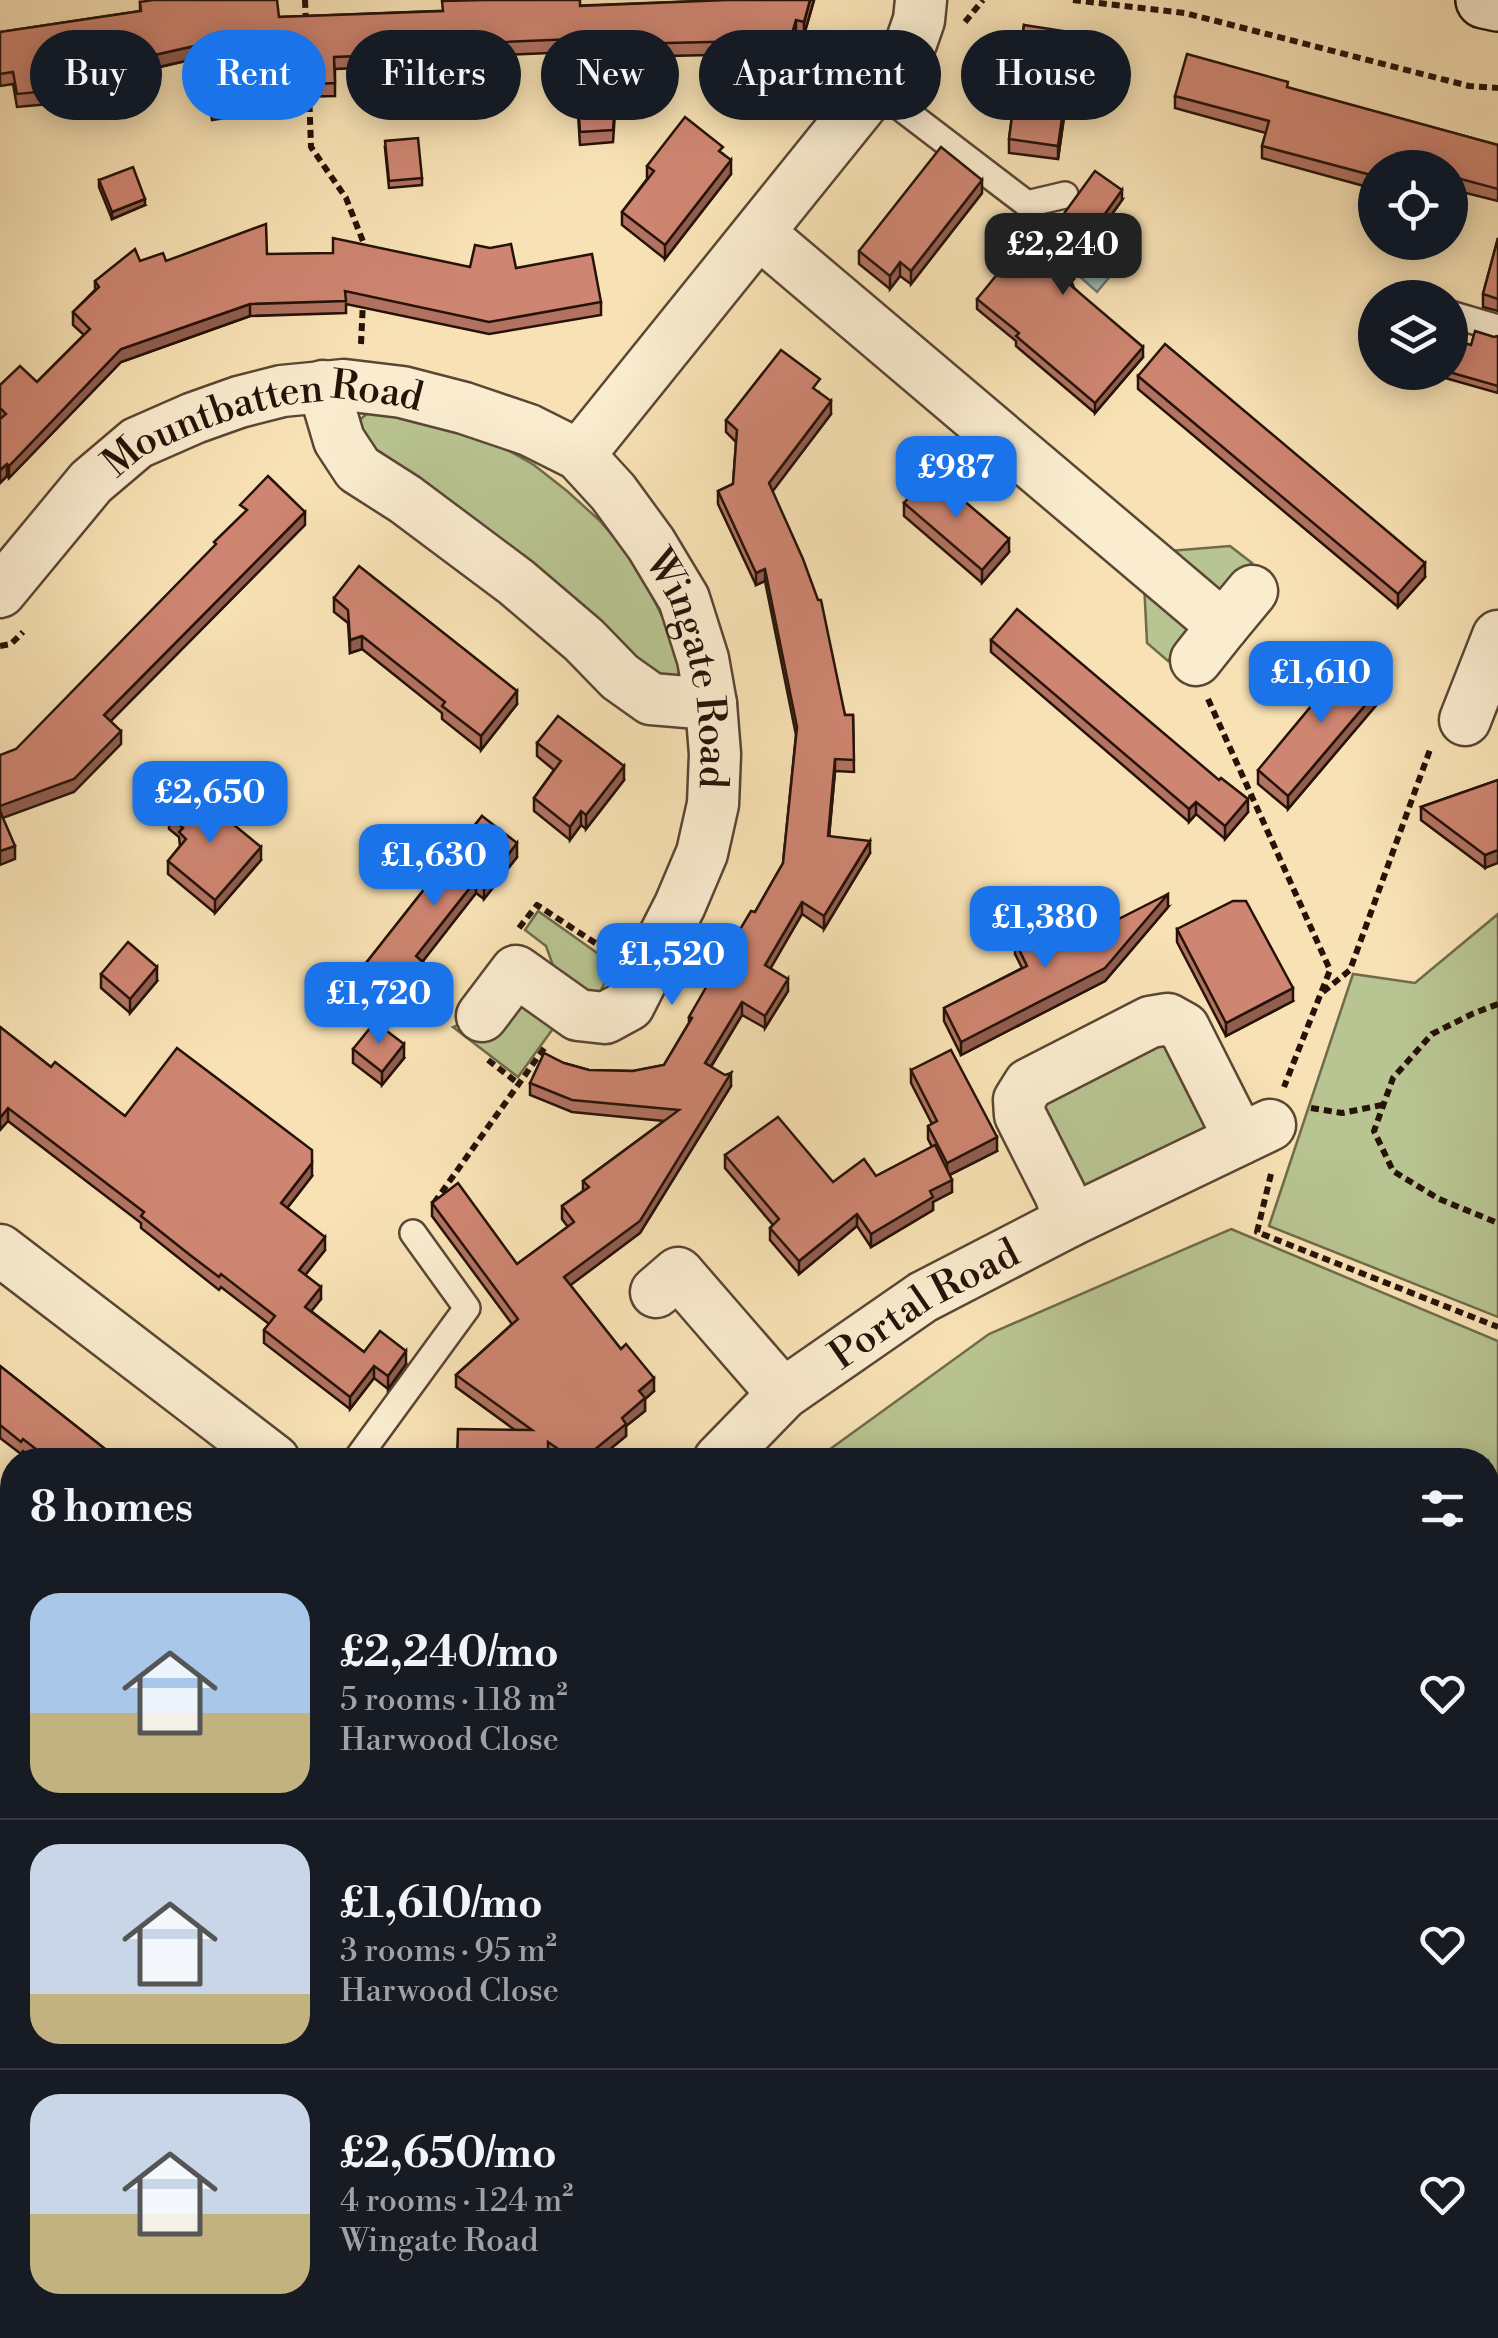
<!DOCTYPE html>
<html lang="en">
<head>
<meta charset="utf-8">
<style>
	:root { --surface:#171b24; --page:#242831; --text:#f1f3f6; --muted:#9ea1a6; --line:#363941; --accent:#1a73e8 }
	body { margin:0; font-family:"Libre Bodoni",serif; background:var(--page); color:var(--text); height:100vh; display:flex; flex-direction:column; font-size:38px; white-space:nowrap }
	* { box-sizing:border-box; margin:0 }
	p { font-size:32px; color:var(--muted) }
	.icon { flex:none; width:55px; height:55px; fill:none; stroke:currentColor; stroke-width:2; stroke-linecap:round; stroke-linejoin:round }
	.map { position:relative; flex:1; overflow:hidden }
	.panel { position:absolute; left:0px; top:1448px; width:1500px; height:892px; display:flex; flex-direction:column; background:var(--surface); border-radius:40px 40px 0 0; box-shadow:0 5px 25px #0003 }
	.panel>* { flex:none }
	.banner { position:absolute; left:30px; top:30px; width:1440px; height:90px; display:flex; gap:20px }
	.tools { position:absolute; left:1358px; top:150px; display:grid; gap:20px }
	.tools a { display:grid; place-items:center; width:110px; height:110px; border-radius:50%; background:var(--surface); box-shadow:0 5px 25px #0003; font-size:50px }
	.price { position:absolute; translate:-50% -85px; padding:0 22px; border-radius:20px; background:var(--accent); color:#fff; font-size:32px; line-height:65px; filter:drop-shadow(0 2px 5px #0008) }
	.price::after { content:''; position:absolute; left:50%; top:60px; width:30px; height:22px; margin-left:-15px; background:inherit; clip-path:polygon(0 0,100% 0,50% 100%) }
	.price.active { background:#222; color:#fff }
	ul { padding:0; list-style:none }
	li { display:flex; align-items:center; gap:30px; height:250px; padding:0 30px }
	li+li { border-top:2px solid var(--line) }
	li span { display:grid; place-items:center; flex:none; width:280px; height:200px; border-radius:30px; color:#555 }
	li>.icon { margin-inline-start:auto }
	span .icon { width:120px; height:120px; fill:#fffc; stroke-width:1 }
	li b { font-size:42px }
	h2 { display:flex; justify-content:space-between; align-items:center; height:120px; padding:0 30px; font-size:42px }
	.chip { padding:0 35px; border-radius:45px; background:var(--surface); box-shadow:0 5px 25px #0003; font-size:35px; line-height:90px }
	.chip.active { background:var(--accent); color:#fff }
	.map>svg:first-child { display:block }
	.green { fill:#b8c491; stroke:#6f6b4c; stroke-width:2.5 }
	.water { fill:#a0bcb6; stroke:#6f7870; stroke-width:2.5 }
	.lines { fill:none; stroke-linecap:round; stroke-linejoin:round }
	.lane-casing { stroke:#5a4633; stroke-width:30 }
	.street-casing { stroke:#5a4633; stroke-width:55 }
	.secondary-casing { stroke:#261208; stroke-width:60 }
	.path { stroke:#261208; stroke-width:6; stroke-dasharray:8 5; stroke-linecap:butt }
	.lane { stroke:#faeccf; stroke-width:25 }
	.street { stroke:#faeccf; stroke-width:50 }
	.secondary { stroke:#faeccf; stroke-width:55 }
	.wall { fill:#b17261; stroke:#261208; stroke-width:2.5 }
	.shaded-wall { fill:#905d4f; stroke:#261208; stroke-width:2.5 }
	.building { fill:#ce8571; stroke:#261208; stroke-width:2.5 }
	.labels { text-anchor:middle; stroke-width:9; stroke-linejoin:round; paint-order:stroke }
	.street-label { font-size:40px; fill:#261208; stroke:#faeccf }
</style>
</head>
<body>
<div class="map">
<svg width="1498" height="2338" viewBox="0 0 1498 2338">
	<rect width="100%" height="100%" fill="#f8e2b5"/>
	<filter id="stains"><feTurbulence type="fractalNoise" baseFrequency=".002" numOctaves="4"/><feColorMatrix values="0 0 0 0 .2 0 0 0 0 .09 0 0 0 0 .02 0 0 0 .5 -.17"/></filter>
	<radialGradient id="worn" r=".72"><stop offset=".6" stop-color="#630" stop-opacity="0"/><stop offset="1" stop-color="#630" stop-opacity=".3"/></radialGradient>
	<g class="green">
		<polygon points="369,412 427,422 492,441 534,465 567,491 599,520 634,560 680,652 678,677 661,688 370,459 356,423"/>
		<polygon points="1230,546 1252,563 1226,592 1220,595 1169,551"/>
		<polygon points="1144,582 1193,632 1168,661 1147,643"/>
		<polygon points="538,911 614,965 600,992 585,995 555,971 546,946 525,930"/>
		<polygon points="1498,914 1498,1317 1269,1226 1353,974 1415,983"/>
		<polygon points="524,998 553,1015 552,1030 518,1077 453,1027"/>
		<polygon points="1159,1030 1219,1130 1084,1194 1033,1114 1041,1092"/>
		<polygon points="1231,1229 1498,1341 1498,1746 1488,1770 1488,1460 815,1460 989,1334"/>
		<polygon points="1488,1905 1498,1909 1498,2037 1488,2036"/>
		<polygon points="12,2328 450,2328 444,2338 0,2338"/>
	</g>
	<polygon class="water" points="1109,242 1126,257 1097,292 1079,276"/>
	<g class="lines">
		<defs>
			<g id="lane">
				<polyline points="875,88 1027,204 1065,195"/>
				<polyline points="1450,314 1498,328"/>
				<polyline points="356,1460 467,1308 413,1233"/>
			</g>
			<g id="street">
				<polyline points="759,233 1223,626 1252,591"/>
				<polyline points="323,386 339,440 358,469 405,499 516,582 584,640 620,677 651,699 711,704"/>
				<polyline points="579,455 911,43 919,20 921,0"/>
				<path id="s1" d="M0,592L91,482L137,443L194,418L239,402L282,391L344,385L402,392L464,408L529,430L579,455L613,492L651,544L684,599L703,659L711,704L715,754L713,804L702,853L680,905L629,1005L605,1018L578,1015L516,971L482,1016"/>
				<polyline points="1196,660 1223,626"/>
				<polyline points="1465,720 1498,636"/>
				<polyline points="1070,1221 1060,1194 1020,1115 1019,1100 1029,1084 1150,1022 1168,1019 1184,1028 1240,1139"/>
				<polyline points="0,1250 274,1460"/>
				<polyline points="656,1292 678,1273 783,1394"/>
				<path id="s2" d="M719,1460L783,1394L923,1297L1070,1221L1270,1125"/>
				<polyline points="0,2315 12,2309"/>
			</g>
			<g id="secondary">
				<polyline points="1484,0 1498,3"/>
				<polyline points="0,1872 12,1883"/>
				<polyline points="495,2328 502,2338"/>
			</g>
		</defs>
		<use href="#lane" class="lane-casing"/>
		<use href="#street" class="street-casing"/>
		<use href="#secondary" class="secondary-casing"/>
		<g class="path">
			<polyline points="305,0 306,24"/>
			<polyline points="1073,0 1185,13 1469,86 1498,88"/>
			<polyline points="965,22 983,0"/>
			<polyline points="309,91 311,147 346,198 366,249"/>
			<polyline points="361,344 363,301"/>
			<polyline points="0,646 11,644 23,632"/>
			<polyline points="1208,699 1330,970 1284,1087"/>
			<polyline points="519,928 537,905 606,950"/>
			<polyline points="1323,992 1350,970 1431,747"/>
			<polyline points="1498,1004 1472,1014 1432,1034 1393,1078 1374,1131 1393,1171 1439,1199 1498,1223"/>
			<polyline points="488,1060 519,1084"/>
			<polyline points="1311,1108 1342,1113 1382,1105"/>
			<polyline points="1271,1174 1257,1232 1498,1327"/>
			<polyline points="434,1203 545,1047"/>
			<polyline points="665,1460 676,1450"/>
			<polyline points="8,2268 12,2224"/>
			<polyline points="849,2328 855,2338"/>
			<polyline points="1045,2328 1097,2331 1144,2338"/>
		</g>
		<use href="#lane" class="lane"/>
		<use href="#street" class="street"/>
		<use href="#secondary" class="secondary"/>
	</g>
	<g class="wall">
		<polygon points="727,0 814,0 804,35 796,33 790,53 625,57 625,69 618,69 613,142 580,145 574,52 436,58 436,65 335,69 335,96 292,97 251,104 251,114 212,120 203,57 143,71 143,85 49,100 49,104 17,107 13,84 0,86 0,32 140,11 140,2 279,17"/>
		<polygon points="1024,25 1089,48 1083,84 1069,82 1058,159 1009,153 1009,139"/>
		<polygon points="1288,88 1498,145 1498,201 1450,189 1450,168 1375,168 1375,189 1262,158 1262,146 1266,133 1175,108 1175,96"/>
		<polygon points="385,148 422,178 422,185 389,188"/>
		<polygon points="723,154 731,174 665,259 622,225 622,212 647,179 647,166"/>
		<polygon points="99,180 145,205 112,219 99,187"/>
		<polygon points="982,193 911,284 900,276 890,289 859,264 859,251"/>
		<polygon points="1122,200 1069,275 1074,288 1143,357 1095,413 1016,346 1016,341 977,309 977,299 1055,226"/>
		<polygon points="1498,238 1498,311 1483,307 1483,294"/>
		<polygon points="267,254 470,267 516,268 601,302 601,315 489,334 346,304 346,313 250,316 121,362 9,478 7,476 0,483 0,385 37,382 84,335 73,325 73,312 95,290 95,281 140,261 166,261"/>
		<polygon points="1498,336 1498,393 1424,372 1450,372 1471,345"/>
		<polygon points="1138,376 1425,577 1398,607 1138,389"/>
		<polygon points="819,392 831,414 772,491 845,715 853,715 854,772 835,771 829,836 870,853 824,929 802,914 770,968 788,991 765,1028 742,1015 711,1067 731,1086 640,1233 570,1285 654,1391 645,1399 645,1411 626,1426 626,1436 597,1460 556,1460 456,1387 456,1375 512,1324 432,1216 432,1203 517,1264 568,1227 562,1219 562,1206 583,1191 583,1181 664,1121 572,1112 530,1095 530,1083 564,1063 589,1070 633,1071 664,1065 689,1023 689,1017 755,912 783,863 796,735 765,581 756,585 718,504 718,491 733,484 736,442 726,432 726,420"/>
		<polygon points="904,503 1009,552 982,583 904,516"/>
		<polygon points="334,598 517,704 481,750 442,719 442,713 362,649 350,653 348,623 334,612"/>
		<polygon points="991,640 1248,812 1225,839 1196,814 1189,822 991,652"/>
		<polygon points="1384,696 1288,809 1258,784 1258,770"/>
		<polygon points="537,743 624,780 586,829 581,825 570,840 534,811 534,798 554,770 537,756"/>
		<polygon points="1498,780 1485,868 1421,820 1421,807"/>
		<polygon points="169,816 261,860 215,913 168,874 168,861 180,846 179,837 169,829"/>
		<polygon points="482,816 517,857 484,899 476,893 422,961 423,975 390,1018 355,990 355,977"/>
		<polygon points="1168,907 1105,981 961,1055 944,1021 944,1008 1022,968 1015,954 1015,941 1067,945"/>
		<polygon points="1177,929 1293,1001 1226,1036 1177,942"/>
		<polygon points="101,974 157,981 130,1013 101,988"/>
		<polygon points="0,1027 51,1067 125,1116 312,1176 287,1208 325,1250 305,1275 321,1299 311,1311 364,1352 406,1364 388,1389 374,1378 350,1409 264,1343 264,1330 269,1324 221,1287 219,1290 141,1228 141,1223 8,1121"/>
		<polygon points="353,1049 404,1058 382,1085 353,1063"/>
		<polygon points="911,1070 997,1151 950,1175 952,1192 933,1202 933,1210 871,1247 857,1226 799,1274 770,1240 770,1228 773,1225 725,1168 725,1155 833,1182 876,1176 932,1147 928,1139 928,1126 932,1124 911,1083"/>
		<polygon points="0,1366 119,1460 34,1460 23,1451 21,1454 0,1438"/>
		<polygon points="0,1667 12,1676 12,1775 3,1768 3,1758 0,1756"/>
		<polygon points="1488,2238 1498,2242 1498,2326 1488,2322"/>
	</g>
	<g class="shaded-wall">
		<polygon points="810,0 814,0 804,35 804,22"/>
		<polygon points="796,20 796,33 790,53 790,40"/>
		<polygon points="1089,35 1089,48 1083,84 1083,71"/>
		<polygon points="203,44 203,57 141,71 141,58"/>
		<polygon points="1069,69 1069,82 1058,159 1058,146"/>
		<polygon points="731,160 731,174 665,259 665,245"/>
		<polygon points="982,180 982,193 911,284 911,271"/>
		<polygon points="1122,190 1122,200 1064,281 1064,271"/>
		<polygon points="145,199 145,205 112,219 112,212"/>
		<polygon points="900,262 900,276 890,289 890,276"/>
		<polygon points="250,304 250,316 121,362 9,478 9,466 121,349"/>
		<polygon points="1143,347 1143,357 1095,413 1095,403"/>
		<polygon points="831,401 831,414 769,496 769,483"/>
		<polygon points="7,464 7,476 0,483 0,470"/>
		<polygon points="305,512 305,525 104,728 104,715"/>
		<polygon points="1009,539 1009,552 982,583 982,570"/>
		<polygon points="1425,563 1425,577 1398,607 1398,594"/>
		<polygon points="765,569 765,581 756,585 756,573"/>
		<polygon points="362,636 362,649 350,653 350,640"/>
		<polygon points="1384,683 1384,696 1288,809 1288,796"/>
		<polygon points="517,691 517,704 481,750 481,736"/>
		<polygon points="121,731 121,744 74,792 0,819 0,806"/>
		<polygon points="835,759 835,771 828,849 828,836"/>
		<polygon points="624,766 624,780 586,829 586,815"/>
		<polygon points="1248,799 1248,812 1225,839 1225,826"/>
		<polygon points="1196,802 1196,814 1189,822 1189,809"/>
		<polygon points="581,811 581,825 570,840 570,827"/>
		<polygon points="870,841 870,853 824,929 824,916"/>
		<polygon points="517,843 517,857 484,899 484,886"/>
		<polygon points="15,846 15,859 0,865 0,851"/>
		<polygon points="261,847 261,860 215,913 215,900"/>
		<polygon points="1498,850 1498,863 1485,868 1485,855"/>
		<polygon points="476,880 476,893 416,970 416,956"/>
		<polygon points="1168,894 1168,907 1105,981 961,1055 961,1042"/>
		<polygon points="802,902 802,914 765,978 765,965"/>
		<polygon points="423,962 423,975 390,1018 390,1005"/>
		<polygon points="157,967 157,981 130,1013 130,999"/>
		<polygon points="788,979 788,991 765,1028 765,1016"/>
		<polygon points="1293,988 1293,1001 1226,1036 1226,1023"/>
		<polygon points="742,1002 742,1015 705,1076 705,1063"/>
		<polygon points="404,1044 404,1058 382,1085 382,1072"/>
		<polygon points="731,1073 731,1086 640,1233 564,1290 564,1277"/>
		<polygon points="8,1108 8,1121 0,1130 0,1118"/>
		<polygon points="997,1137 997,1151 947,1176 947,1163"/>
		<polygon points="312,1163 312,1176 281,1216 281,1203"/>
		<polygon points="952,1180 952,1192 933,1202 933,1210 871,1247 871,1234 930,1191"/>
		<polygon points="857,1214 857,1226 799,1274 799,1261"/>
		<polygon points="325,1237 325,1250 299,1283 299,1270"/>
		<polygon points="321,1287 321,1299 305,1319 305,1307"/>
		<polygon points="406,1351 406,1364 388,1389 388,1376"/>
		<polygon points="374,1366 374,1378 350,1409 350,1397"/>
		<polygon points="654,1378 654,1391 645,1399 645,1411 626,1426 626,1436 597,1460 588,1460 588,1455 622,1418 639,1391"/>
		<polygon points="12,1551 12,1563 0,1581 0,1568"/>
	</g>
	<g class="building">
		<polygon points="153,0 277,0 279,17 443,11 442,1 485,0 580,0 580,6 727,0 810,0 804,22 796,20 790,40 625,44 625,56 618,56 613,130 580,132 574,39 435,45 436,53 334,57 335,83 292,85 250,91 251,102 212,107 203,44 141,58 143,73 48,88 49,91 17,94 13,72 0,74 0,32 141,11 140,2"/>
		<polygon points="1024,25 1089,35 1083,71 1069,69 1058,146 1009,139"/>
		<polygon points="1187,54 1288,82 1287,87 1498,145 1498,189 1450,176 1450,168 1418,168 1409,165 1408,168 1375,168 1375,176 1262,146 1269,121 1175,96"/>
		<polygon points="685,117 723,147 719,151 731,160 665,245 622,212 654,171 647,166"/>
		<polygon points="418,138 422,178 389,181 385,141"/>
		<polygon points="941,147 982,180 911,271 900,262 890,276 859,251"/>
		<polygon points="133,167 145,199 112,212 99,180"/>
		<polygon points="1095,171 1122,190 1064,271 1074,279 1069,284 1143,347 1095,403 1016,336 1019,333 977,299 1044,217 1055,226"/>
		<polygon points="266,224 267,254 333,253 333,238 470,267 475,245 490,248 511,244 516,268 592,254 601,302 489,322 345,291 346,301 250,304 121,349 9,466 7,464 0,470 0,419 6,414 0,408 0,385 20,366 37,382 90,329 73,312 99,287 95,281 135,249 140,261 163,253 166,261"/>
		<polygon points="1498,238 1498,299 1483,294"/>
		<polygon points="1475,331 1494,337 1498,336 1498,386 1449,372 1450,339 1471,345"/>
		<polygon points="1165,344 1425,563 1398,594 1138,376"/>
		<polygon points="781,350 820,379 813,388 831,401 769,483 803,559 818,600 821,600 845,715 853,715 854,760 835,759 828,836 870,841 824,916 802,902 765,965 788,979 765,1016 742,1002 705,1063 725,1075 731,1073 640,1221 564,1277 621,1349 626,1344 654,1378 639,1391 645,1398 622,1418 626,1424 588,1455 567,1455 548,1442 548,1460 457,1460 458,1429 532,1430 456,1375 518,1319 432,1203 458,1183 517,1264 574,1222 562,1206 589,1187 583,1181 679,1110 572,1100 530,1083 544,1053 564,1063 589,1070 633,1071 664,1065 692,1018 689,1017 720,963 751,911 755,912 783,863 797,727 765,569 756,573 718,491 733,484 737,430 726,420"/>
		<polygon points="930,472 1009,539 982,570 904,503"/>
		<polygon points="268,476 305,512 104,715 121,731 74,779 0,806 0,755 16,749 216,544 214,542 247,510 240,505"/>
		<polygon points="359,566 517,691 481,736 442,706 445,702 362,636 350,640 348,610 334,598"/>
		<polygon points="1017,609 1219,780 1221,778 1248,799 1225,826 1196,802 1189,809 991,640"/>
		<polygon points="1352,657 1384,683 1288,796 1258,770"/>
		<polygon points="558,716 624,766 586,815 581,811 570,827 534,798 561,761 537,743"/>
		<polygon points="1498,780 1498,850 1485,855 1421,807"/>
		<polygon points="190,789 261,847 215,900 168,861 186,839 179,832 183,828 169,816"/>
		<polygon points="0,811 15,846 0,851"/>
		<polygon points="482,816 517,843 484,886 476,880 416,956 423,962 390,1005 355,977"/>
		<polygon points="1168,894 1105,968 961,1042 944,1008 1027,966 1015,941 1055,920 1067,945"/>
		<polygon points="1233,901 1246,901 1293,988 1226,1023 1177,929"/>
		<polygon points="128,942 157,967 130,999 101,974"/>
		<polygon points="375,1022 404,1044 382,1072 353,1049"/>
		<polygon points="0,1027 51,1067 55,1062 125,1116 177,1048 312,1150 312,1163 281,1203 325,1237 299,1270 321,1287 305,1307 364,1352 380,1331 406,1351 388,1376 374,1366 350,1397 264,1330 275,1316 221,1274 219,1277 190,1255 141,1216 144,1212 8,1108 0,1118"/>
		<polygon points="951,1050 997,1137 947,1163 928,1126 937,1121 911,1070"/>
		<polygon points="778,1117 833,1182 864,1159 876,1176 935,1145 952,1180 930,1191 933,1197 871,1234 857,1214 799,1261 770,1228 779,1219 725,1155"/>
		<polygon points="0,1366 119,1460 50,1460 23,1439 21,1442 0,1425"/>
		<polygon points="0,1538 12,1546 12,1551 0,1568"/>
		<polygon points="0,1667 12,1676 12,1762 3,1756 8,1749 0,1744"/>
		<polygon points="1488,2238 1498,2242 1498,2313 1488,2309"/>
	</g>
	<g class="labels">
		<g class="street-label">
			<text dy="14" stroke="none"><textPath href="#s1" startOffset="332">Mountbatten Road</textPath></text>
			<text dy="14" stroke="none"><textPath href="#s1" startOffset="915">Wingate Road</textPath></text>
			<text dy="14" stroke="none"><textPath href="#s2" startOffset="260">Portal Road</textPath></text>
		</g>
	</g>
	<rect width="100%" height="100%" filter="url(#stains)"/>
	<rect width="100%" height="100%" fill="url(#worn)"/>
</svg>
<div class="tools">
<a><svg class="icon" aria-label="locate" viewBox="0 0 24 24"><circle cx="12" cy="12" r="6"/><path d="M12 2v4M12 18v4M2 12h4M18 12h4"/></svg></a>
<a><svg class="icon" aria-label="layers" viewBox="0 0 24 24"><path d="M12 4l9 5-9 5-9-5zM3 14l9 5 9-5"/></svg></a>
</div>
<b class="price active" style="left:1063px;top:298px">£2,240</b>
<b class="price" style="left:956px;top:521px">£987</b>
<b class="price" style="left:1321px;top:726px">£1,610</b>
<b class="price" style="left:210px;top:846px">£2,650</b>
<b class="price" style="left:434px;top:909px">£1,630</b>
<b class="price" style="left:1045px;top:971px">£1,380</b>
<b class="price" style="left:672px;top:1008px">£1,520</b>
<b class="price" style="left:379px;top:1047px">£1,720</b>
<div class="banner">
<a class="chip">Buy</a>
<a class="chip active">Rent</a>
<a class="chip">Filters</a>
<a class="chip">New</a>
<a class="chip">Apartment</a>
<a class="chip">House</a>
</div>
<section class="panel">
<h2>8 homes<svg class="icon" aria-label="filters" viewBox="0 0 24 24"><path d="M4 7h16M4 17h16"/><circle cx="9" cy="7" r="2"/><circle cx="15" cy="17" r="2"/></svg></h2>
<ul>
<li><span style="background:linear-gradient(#a9c7e8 60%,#c2b280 0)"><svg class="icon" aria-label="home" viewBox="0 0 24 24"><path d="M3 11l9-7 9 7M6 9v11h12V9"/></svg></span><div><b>£2,240/mo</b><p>5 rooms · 118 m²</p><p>Harwood Close</p></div><svg class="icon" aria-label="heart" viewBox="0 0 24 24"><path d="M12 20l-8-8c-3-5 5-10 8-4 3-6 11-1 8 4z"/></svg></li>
<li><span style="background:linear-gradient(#c9d6e8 75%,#c2b280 0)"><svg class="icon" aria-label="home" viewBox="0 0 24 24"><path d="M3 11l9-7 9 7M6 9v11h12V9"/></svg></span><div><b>£1,610/mo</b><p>3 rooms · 95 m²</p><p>Harwood Close</p></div><svg class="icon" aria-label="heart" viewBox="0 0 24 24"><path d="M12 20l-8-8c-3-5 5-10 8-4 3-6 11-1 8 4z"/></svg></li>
<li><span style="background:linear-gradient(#c9d6e8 60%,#c2b280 0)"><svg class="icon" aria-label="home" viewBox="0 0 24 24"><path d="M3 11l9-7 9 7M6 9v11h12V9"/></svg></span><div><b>£2,650/mo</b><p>4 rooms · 124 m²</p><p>Wingate Road</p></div><svg class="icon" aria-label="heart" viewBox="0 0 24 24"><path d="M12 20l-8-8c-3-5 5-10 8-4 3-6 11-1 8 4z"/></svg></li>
</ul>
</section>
</div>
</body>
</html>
